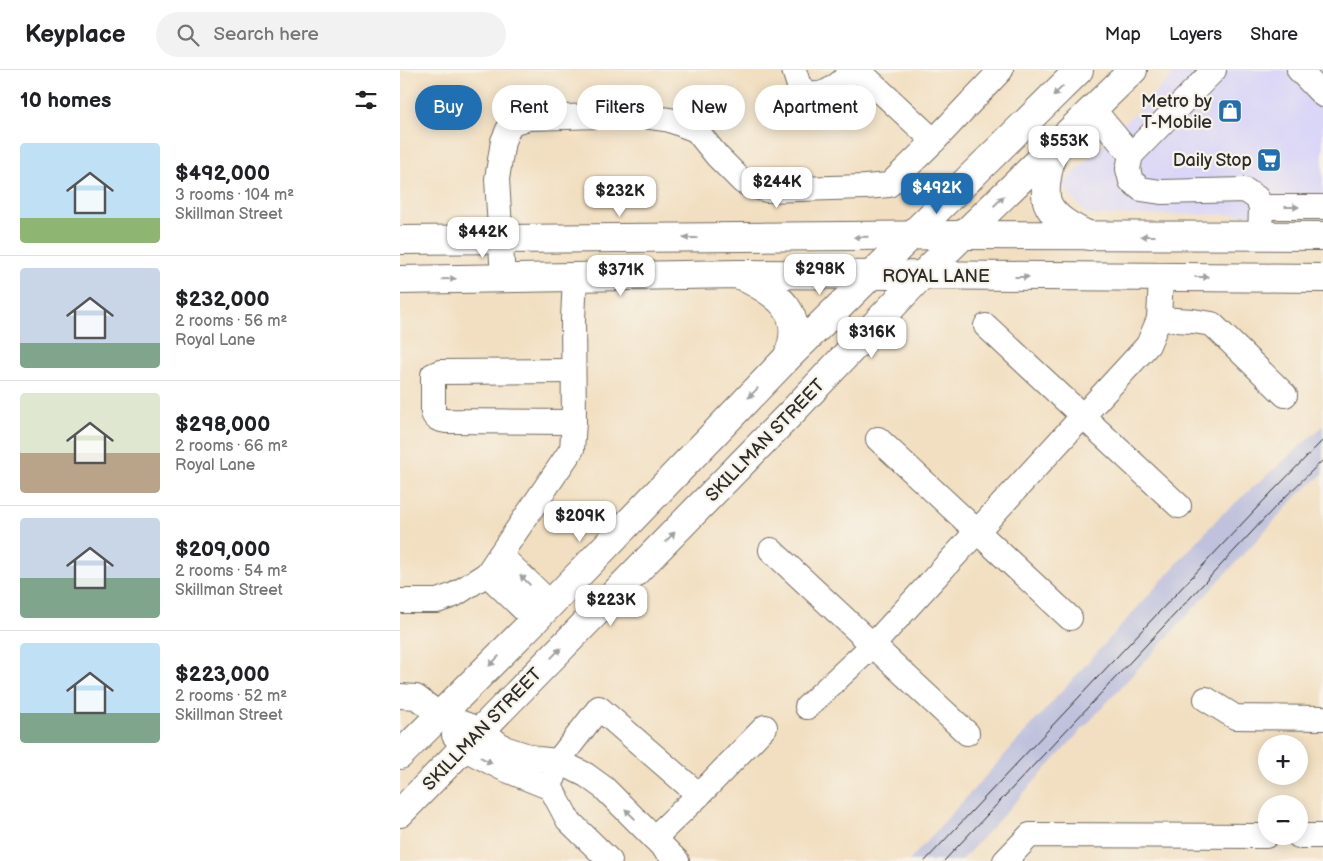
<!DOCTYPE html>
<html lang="en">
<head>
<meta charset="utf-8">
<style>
	:root { --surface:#fff; --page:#f2f2f2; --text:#202124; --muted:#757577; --line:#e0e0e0; --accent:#1f6fb2 }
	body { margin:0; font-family:"Balsamiq Sans",sans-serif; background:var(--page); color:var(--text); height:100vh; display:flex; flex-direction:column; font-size:19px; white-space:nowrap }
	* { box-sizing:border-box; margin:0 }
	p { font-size:16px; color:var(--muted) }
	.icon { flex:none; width:28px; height:28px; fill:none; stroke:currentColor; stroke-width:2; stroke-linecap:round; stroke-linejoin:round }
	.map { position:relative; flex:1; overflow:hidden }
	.drawer { display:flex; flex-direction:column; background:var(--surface); width:400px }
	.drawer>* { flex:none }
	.banner { position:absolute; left:15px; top:15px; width:475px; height:45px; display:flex; gap:10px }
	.tools { position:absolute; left:858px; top:665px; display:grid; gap:10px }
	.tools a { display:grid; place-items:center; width:50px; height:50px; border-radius:50%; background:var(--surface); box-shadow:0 2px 12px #0003; font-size:25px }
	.price { position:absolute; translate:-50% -42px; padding:0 11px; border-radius:10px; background:#fff; color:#222; font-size:16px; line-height:32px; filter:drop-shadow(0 1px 2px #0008) }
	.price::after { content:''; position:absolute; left:50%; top:30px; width:15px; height:11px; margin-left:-8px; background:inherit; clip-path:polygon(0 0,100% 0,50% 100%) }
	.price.active { background:var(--accent); color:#fff }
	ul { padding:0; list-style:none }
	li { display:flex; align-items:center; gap:15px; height:125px; padding:0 20px }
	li+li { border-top:1px solid var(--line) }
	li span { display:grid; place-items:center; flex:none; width:140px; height:100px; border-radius:5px; color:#555 }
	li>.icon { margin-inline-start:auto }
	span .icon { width:60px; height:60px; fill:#fffc; stroke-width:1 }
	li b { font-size:21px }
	h2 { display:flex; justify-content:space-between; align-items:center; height:60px; padding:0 20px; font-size:21px }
	.tag { padding:0 18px; border-radius:22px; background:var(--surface); box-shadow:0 2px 12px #0003; font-size:18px; line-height:45px }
	.tag.active { background:var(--accent); color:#fff }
	header { display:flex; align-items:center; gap:30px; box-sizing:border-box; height:70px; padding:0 25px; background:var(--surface); border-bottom:1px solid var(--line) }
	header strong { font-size:24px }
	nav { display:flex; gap:28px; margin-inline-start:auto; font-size:18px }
	.search { width:350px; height:45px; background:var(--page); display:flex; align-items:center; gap:12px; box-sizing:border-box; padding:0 18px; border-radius:28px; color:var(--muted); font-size:19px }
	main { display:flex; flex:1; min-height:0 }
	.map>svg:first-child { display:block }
	.built { fill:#dad6f7 }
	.industrial { fill:#c0c2dd }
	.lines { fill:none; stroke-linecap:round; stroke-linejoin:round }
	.minor-casing { stroke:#716a60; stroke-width:26 }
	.major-casing { stroke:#716a60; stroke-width:30 }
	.minor { stroke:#fff; stroke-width:24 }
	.major { stroke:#fff; stroke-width:28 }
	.tram { stroke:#2b2b2b; stroke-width:1 }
	.oneway { fill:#a0a0a0 }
	.labels { text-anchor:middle; stroke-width:4.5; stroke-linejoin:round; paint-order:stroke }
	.poi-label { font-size:18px; fill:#2b2b2b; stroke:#f7f3e8; text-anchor:end }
	.street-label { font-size:18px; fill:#2b2b2b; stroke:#f7f3e8 }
</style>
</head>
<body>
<header>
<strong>Keyplace</strong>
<div class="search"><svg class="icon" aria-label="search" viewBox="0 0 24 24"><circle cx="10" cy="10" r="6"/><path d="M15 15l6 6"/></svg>Search here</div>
<nav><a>Map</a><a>Layers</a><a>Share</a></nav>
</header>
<main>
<section class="drawer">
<h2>10 homes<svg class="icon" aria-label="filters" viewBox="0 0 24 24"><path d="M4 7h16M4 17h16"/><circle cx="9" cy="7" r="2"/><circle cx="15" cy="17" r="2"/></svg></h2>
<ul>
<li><span style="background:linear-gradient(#bfe0f5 75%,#8fb573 0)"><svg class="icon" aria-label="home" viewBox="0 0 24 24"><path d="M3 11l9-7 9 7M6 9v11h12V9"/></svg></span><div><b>$492,000</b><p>3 rooms · 104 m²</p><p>Skillman Street</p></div></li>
<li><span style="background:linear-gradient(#c9d6e8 75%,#7fa58c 0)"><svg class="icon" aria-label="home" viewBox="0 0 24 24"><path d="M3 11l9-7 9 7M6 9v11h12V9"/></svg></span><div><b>$232,000</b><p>2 rooms · 56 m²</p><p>Royal Lane</p></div></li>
<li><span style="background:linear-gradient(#dfe7d0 60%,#b9a48a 0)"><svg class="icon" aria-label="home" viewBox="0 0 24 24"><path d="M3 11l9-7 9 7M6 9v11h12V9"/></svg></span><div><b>$298,000</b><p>2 rooms · 66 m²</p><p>Royal Lane</p></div></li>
<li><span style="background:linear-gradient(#c9d6e8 60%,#7fa58c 0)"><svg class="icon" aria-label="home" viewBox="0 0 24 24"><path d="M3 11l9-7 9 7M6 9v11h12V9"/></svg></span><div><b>$209,000</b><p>2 rooms · 54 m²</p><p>Skillman Street</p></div></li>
<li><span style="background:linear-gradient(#bfe0f5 70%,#7fa58c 0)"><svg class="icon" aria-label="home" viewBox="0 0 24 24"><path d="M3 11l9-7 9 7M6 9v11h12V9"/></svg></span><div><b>$223,000</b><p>2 rooms · 52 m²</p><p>Skillman Street</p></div></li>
</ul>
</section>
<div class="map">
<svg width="923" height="791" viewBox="0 0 923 791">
	<rect width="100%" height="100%" fill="#f7f3e8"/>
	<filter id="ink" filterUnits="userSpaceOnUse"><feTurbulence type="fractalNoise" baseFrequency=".02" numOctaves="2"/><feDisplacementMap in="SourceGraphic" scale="10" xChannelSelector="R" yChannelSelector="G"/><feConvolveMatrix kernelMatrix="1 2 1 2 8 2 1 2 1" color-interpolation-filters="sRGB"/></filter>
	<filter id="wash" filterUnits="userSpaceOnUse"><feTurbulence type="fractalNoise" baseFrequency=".0096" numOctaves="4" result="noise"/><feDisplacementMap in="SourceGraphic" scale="20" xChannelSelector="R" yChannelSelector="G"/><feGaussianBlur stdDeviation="1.12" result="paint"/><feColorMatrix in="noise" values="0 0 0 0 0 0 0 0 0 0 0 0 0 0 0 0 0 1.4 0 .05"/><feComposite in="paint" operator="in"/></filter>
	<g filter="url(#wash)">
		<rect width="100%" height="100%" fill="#f2dfc1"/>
		<polygon class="built" points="778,0 923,0 923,144 687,145 662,115"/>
		<polygon class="industrial" points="923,356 923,404 898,425 561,791 509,791 818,448"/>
	</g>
	<g filter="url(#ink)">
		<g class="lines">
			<defs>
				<g id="minor">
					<path d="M394,0L399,16C403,19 408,23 413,24C429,26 443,10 454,0"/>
					<polyline points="458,0 534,71"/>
					<polyline points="814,0 731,85 728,99 731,111 741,119 761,122 845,120 857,128 861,137 860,166"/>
					<polyline points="899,0 923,25"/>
					<polyline points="693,39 731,85"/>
					<polyline points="861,137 923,137"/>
					<polyline points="103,208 97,109 103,71 111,53 129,48 236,45 270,50 296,60 317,86 343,112 366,120 465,117 489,115 534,71 601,0"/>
					<polyline points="759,249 793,251 812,254 885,325"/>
					<polyline points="586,256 779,436"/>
					<path d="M173,301L40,302L33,305V342C34,349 40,350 46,351L174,352"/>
					<polyline points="478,369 670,548"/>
					<polyline points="371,480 567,663"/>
					<polyline points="100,485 151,534"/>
					<polyline points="87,504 135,550"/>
					<polyline points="0,531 37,531 54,525 87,504 172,379 174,352 173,249 175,207"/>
					<polyline points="0,626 16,627 40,645 81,660 104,678 138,689 158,691 186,705 204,718 277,791"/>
					<polyline points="806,629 835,647 923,648"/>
					<polyline points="407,637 473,575 748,275 759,249 761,207"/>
					<polyline points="54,665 63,678 104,699 151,718 168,750 210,791"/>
					<polyline points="154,707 158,691 199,638 299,725"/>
					<polyline points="899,766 923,766"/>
					<polyline points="254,768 299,725 365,657"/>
					<polyline points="605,791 630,765 866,766"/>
				</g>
				<g id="major">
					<path d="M653,78C650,93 641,123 649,136C657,151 676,159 689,166"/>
					<polyline points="0,170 565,165 923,166"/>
					<path d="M342,206C379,225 407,242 387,288"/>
					<polyline points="0,210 338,204 923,208"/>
					<polyline points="0,685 135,550 387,288 679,0"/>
					<polyline points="0,743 392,342 521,206 733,0"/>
				</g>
			</defs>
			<use href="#minor" class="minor-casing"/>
			<use href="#major" class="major-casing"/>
			<use href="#minor" class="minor"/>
			<use href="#major" class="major"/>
			<g class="tram">
				<polyline points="525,791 870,424 923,370"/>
				<polyline points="544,791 879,433 923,390"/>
			</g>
		</g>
		<defs><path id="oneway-solid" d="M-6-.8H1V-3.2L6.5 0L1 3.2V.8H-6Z" transform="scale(1.25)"/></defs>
		<g class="oneway">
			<use href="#oneway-solid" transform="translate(658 21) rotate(136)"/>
			<use href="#oneway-solid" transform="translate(599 131) rotate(-44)"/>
			<use href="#oneway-solid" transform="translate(892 137)"/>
			<use href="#oneway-solid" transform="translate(748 166) rotate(180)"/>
			<use href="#oneway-solid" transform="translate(461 167) rotate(179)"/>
			<use href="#oneway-solid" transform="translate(290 168) rotate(180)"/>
			<use href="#oneway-solid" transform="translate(622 207)"/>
			<use href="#oneway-solid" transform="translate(802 207)"/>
			<use href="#oneway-solid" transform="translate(49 209) rotate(-1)"/>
			<use href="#oneway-solid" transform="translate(353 323) rotate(134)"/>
			<use href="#oneway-solid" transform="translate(270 467) rotate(-46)"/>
			<use href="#oneway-solid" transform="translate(125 510) rotate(-136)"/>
			<use href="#oneway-solid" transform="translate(156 583) rotate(-46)"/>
			<use href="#oneway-solid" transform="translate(94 591) rotate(135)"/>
			<use href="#oneway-solid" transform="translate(86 690) rotate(27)"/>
			<use href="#oneway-solid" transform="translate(230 744) rotate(-135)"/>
		</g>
	</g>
	<defs>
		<symbol id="shop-square" viewBox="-11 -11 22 22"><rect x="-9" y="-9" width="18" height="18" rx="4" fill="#1f6fb2" stroke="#f7f3e8"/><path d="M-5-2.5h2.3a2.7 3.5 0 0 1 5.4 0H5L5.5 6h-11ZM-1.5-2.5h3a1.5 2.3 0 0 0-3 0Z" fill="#fff"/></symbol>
		<symbol id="supermarket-square" viewBox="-11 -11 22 22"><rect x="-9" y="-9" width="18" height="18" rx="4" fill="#1f6fb2" stroke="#f7f3e8"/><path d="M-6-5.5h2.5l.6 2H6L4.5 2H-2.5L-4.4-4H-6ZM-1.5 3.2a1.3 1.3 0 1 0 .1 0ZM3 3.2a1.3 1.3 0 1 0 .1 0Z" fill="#fff"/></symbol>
	</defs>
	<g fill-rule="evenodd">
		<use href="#shop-square" x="816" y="27" width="28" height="28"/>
		<use href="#supermarket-square" x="855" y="76" width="28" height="28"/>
	</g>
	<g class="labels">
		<g class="poi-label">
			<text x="812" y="37">Metro by<tspan x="812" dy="21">T-Mobile</tspan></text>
			<text x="852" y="96">Daily Stop</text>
		</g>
		<g class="street-label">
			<text x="536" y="212">ROYAL LANE</text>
			<text transform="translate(365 370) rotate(-46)" y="6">SKILLMAN STREET</text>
			<text transform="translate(82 659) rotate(-46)" y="6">SKILLMAN STREET</text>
		</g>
	</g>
</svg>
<div class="tools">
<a>+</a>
<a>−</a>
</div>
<b class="price" style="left:664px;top:98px">$553K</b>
<b class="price" style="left:377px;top:139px">$244K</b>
<b class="price active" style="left:537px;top:145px">$492K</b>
<b class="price" style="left:220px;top:148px">$232K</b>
<b class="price" style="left:83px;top:189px">$442K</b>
<b class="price" style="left:420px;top:226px">$298K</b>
<b class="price" style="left:221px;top:227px">$371K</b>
<b class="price" style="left:472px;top:289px">$316K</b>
<b class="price" style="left:180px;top:473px">$209K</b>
<b class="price" style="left:211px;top:557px">$223K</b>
<div class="banner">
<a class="tag active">Buy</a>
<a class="tag">Rent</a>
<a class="tag">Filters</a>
<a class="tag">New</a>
<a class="tag">Apartment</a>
</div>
</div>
</main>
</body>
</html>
